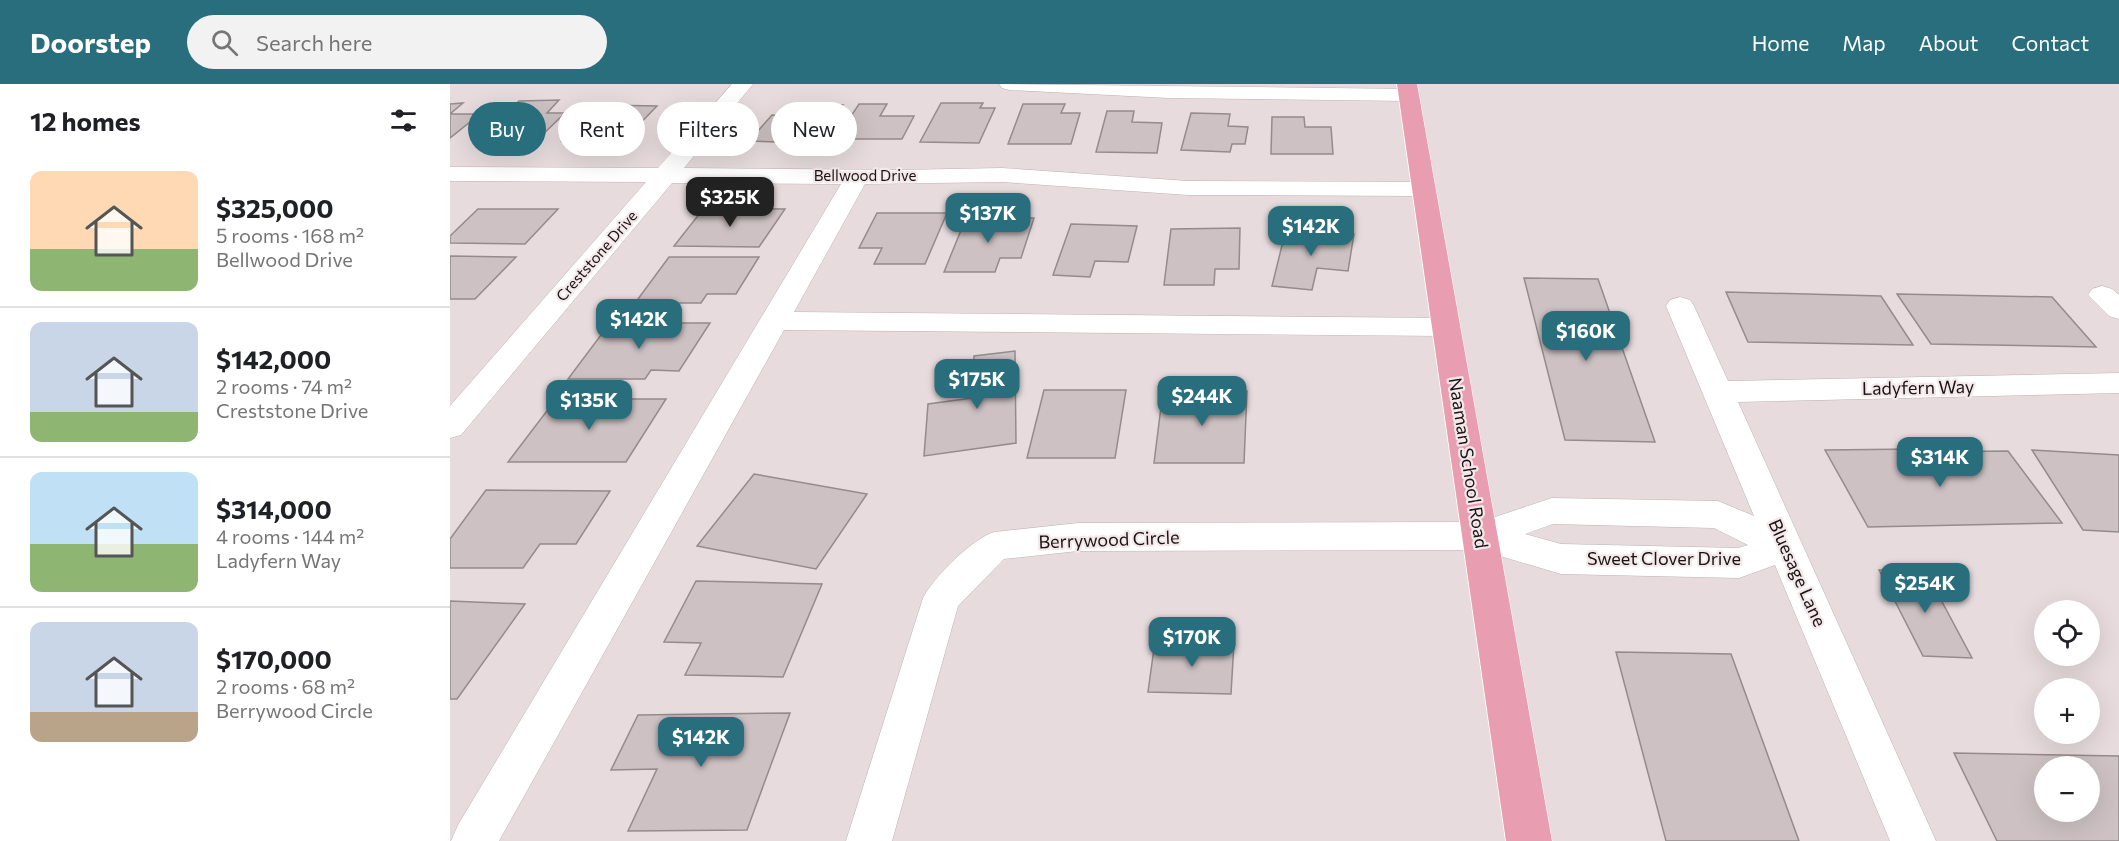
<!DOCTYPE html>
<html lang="en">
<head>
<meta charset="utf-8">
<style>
	:root { --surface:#fff; --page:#f2f2f2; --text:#202124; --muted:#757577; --line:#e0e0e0; --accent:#286e7d }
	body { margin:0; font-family:Commissioner,sans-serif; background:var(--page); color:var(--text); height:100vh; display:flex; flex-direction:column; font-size:22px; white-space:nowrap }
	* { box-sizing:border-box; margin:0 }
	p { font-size:20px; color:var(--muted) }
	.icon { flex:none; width:33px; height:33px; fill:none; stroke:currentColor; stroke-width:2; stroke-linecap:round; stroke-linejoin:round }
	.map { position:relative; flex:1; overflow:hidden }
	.details { display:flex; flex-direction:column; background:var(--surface); width:450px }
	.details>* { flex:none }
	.top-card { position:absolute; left:18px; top:18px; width:570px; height:54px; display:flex; gap:12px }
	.buttons { position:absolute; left:1584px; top:516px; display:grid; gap:12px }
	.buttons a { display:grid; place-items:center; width:66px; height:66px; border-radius:50%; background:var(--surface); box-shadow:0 6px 24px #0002; font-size:30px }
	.price { position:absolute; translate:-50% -51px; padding:0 14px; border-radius:12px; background:var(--accent); color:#fff; font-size:20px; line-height:39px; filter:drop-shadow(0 2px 3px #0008) }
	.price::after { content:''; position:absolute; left:50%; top:36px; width:18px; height:14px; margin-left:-9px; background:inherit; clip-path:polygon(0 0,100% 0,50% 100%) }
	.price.selected { background:#222; color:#fff }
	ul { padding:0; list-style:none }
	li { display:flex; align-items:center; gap:18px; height:150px; padding:0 30px }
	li+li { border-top:2px solid var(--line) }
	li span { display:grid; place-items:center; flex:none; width:168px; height:120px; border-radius:12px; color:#555 }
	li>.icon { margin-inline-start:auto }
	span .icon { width:72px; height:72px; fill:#fffc; stroke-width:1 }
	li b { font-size:26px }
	h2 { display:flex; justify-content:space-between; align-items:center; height:72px; padding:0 30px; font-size:26px }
	.chip { padding:0 21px; border-radius:27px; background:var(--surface); box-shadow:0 6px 24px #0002; font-size:21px; line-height:54px }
	.chip.selected { background:var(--accent); color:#fff }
	header { display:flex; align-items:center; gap:36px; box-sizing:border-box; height:84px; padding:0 30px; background:var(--accent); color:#fff }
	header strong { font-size:28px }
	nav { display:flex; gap:33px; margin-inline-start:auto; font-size:21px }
	.search { width:420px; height:54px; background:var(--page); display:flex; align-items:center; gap:15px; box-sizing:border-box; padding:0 21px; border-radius:33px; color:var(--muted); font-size:22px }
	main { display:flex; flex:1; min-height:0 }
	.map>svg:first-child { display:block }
	.building { fill:#cdc1c3; stroke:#958b8c; stroke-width:1.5; fill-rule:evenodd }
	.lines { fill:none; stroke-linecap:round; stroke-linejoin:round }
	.minor-casing { stroke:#beb3b4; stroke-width:1 }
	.major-casing { stroke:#fff; stroke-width:1 }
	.minor { fill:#fff; fill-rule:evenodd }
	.major { fill:#e89eb0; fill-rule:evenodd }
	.labels { text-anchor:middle; stroke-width:4.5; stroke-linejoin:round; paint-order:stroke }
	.far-street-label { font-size:15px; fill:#181415; stroke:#f4e8ea }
	.street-label { font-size:18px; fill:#181415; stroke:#f4e8ea }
</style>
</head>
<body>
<header>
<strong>Doorstep</strong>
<div class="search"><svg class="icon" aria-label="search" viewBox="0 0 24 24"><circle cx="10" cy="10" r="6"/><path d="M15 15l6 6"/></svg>Search here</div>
<nav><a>Home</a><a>Map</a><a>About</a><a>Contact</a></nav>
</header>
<main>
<section class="details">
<h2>12 homes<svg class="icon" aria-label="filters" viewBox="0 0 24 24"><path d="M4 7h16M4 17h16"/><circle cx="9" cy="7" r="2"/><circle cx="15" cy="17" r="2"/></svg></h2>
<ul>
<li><span style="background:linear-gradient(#ffd9b3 65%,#8fb573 0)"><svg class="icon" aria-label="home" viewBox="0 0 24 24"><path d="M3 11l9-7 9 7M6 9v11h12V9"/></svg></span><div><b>$325,000</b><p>5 rooms · 168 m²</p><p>Bellwood Drive</p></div></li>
<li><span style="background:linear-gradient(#c9d6e8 75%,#8fb573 0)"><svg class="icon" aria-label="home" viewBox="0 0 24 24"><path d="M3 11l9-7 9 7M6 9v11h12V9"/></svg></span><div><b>$142,000</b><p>2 rooms · 74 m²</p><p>Creststone Drive</p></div></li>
<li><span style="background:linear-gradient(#bfe0f5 60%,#8fb573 0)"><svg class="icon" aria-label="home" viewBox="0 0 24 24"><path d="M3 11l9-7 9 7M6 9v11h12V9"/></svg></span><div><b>$314,000</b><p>4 rooms · 144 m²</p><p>Ladyfern Way</p></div></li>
<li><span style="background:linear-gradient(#c9d6e8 75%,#b9a48a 0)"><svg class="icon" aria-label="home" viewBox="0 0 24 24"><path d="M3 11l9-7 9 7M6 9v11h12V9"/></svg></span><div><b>$170,000</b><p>2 rooms · 68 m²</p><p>Berrywood Circle</p></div></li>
</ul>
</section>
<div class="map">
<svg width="1669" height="757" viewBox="0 0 1669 757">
	<rect width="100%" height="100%" fill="#e7dbdd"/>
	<g class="building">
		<polygon points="109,16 97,29 115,29 87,56 25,56 69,17"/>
		<polygon points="13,19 0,30 30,30 0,54 0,20"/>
		<polygon points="491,19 533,19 530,24 545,24 529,59 470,58"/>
		<polygon points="353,20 393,21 362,59 299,57 322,31 343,32"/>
		<polygon points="409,20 437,20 430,32 464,32 452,55 386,55"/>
		<polygon points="573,20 615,20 611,29 630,29 621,60 558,60"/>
		<polygon points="150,21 207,22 172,58 112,57"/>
		<polygon points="657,27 684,27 682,38 712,39 707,69 646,68"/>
		<polygon points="741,29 780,30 778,42 798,43 795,60 782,60 780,68 731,66"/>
		<polygon points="822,33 854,33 855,43 881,43 883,70 821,70"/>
		<polygon points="254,124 335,125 309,163 224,162"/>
		<polygon points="28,125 108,125 75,160 0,159 0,152"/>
		<polygon points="427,129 497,129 475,180 424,180 432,164 409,164"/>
		<polygon points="516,134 584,134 571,174 550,174 545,188 494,188"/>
		<polygon points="621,140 687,142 678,178 645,177 640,193 603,191"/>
		<polygon points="790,144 789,185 765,185 764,201 714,201 721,145"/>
		<polygon points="836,145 904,150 898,187 867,184 862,206 822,202"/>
		<polygon points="0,172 66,173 25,215 0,215"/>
		<polygon points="219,173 309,173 286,210 257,210 251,219 185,219"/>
		<polygon points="1074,194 1148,195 1205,358 1115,356"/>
		<polygon points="1276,208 1431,212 1463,261 1298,258"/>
		<polygon points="1447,210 1602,213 1646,263 1481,260"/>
		<polygon points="160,239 260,239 229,287 201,286 195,295 118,295"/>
		<polygon points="565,267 566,359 474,372 478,320 522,314 524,272"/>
		<polygon points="594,306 676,306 665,374 577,374"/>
		<polygon points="713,307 797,307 794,379 704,379"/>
		<polygon points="106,315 216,315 176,378 58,378"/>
		<polygon points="1467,365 1469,368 1558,367 1612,439 1418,443 1375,366"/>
		<polygon points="1582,366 1669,371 1669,448 1633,446"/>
		<polygon points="304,390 417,410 366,485 247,462"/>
		<polygon points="36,406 160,407 126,460 90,460 73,484 0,484 0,455"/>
		<polygon points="1429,486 1475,486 1522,574 1473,572"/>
		<polygon points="246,497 372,500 333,593 235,591 251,559 214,558"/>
		<polygon points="0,517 75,520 7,615 0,615"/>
		<polygon points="705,557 784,559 781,610 698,608"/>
		<polygon points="1166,568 1281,570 1349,757 1216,757"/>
		<polygon points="340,629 297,746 178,747 207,685 161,686 188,631"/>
		<path d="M1504,669L1669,672V757H1547ZM1594,682H1640V728H1594Z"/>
	</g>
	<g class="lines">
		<defs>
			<g id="minor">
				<polygon points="282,0 303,0 234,84 449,86 552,84 738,97 973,98 982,100 985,105 982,110 973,112 738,111 552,98 415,100 344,228 996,234 1006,236 1010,243 1006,250 996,252 334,246 49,757 1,757 8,741 391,100 222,99 11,351 0,354 0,322 196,98 0,97 0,83 208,84"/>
				<polygon points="549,0 959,5 967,6 970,11 967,16 959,17 719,14 559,6 552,4"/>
				<polygon points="1652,202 1662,205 1669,211 1669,235 1659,232 1638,211 1642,205"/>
				<path d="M1230,213L1240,216L1244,222L1278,297L1669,289V309L1288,318L1486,757H1440L1325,481L1289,494L1111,490L1030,466L628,467L554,475L508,522L442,757H396L473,514C484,493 522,455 544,448L628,439L1030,438L1102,414L1268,417L1304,432L1216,222L1220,216ZM1103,440L1264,444L1298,461L1288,464L1111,460L1075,450Z"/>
			</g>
			<polygon id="major" points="947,0 967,0 1102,757 1056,757"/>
		</defs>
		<use href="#minor" class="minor-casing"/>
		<use href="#major" class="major-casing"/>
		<use href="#minor" class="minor"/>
		<use href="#major" class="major"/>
	</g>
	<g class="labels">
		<g class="far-street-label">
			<text x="415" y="97">Bellwood Drive</text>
			<text transform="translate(147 172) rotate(-49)" y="5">Creststone Drive</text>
		</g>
		<g class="street-label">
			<text transform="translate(1468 304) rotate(-1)" y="6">Ladyfern Way</text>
			<text transform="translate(1018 379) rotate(81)" y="6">Naaman School Road</text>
			<text transform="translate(659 456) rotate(-2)" y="6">Berrywood Circle</text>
			<text x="1214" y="481">Sweet Clover Drive</text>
			<text transform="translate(1347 489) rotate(66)" y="6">Bluesage Lane</text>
		</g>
	</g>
</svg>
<div class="buttons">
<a><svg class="icon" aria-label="locate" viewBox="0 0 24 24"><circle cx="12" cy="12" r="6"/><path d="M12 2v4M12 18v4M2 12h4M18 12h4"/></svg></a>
<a>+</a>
<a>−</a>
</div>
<b class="price selected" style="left:280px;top:144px">$325K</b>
<b class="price" style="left:538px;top:160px">$137K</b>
<b class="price" style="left:861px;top:173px">$142K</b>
<b class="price" style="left:189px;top:266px">$142K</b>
<b class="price" style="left:1136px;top:278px">$160K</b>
<b class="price" style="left:527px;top:326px">$175K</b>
<b class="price" style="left:752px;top:343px">$244K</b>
<b class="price" style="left:139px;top:347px">$135K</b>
<b class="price" style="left:1490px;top:404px">$314K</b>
<b class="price" style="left:1475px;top:530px">$254K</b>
<b class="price" style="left:742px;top:584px">$170K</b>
<b class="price" style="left:251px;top:684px">$142K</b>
<div class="top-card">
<a class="chip selected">Buy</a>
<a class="chip">Rent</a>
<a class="chip">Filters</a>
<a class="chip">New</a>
</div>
</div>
</main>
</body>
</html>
